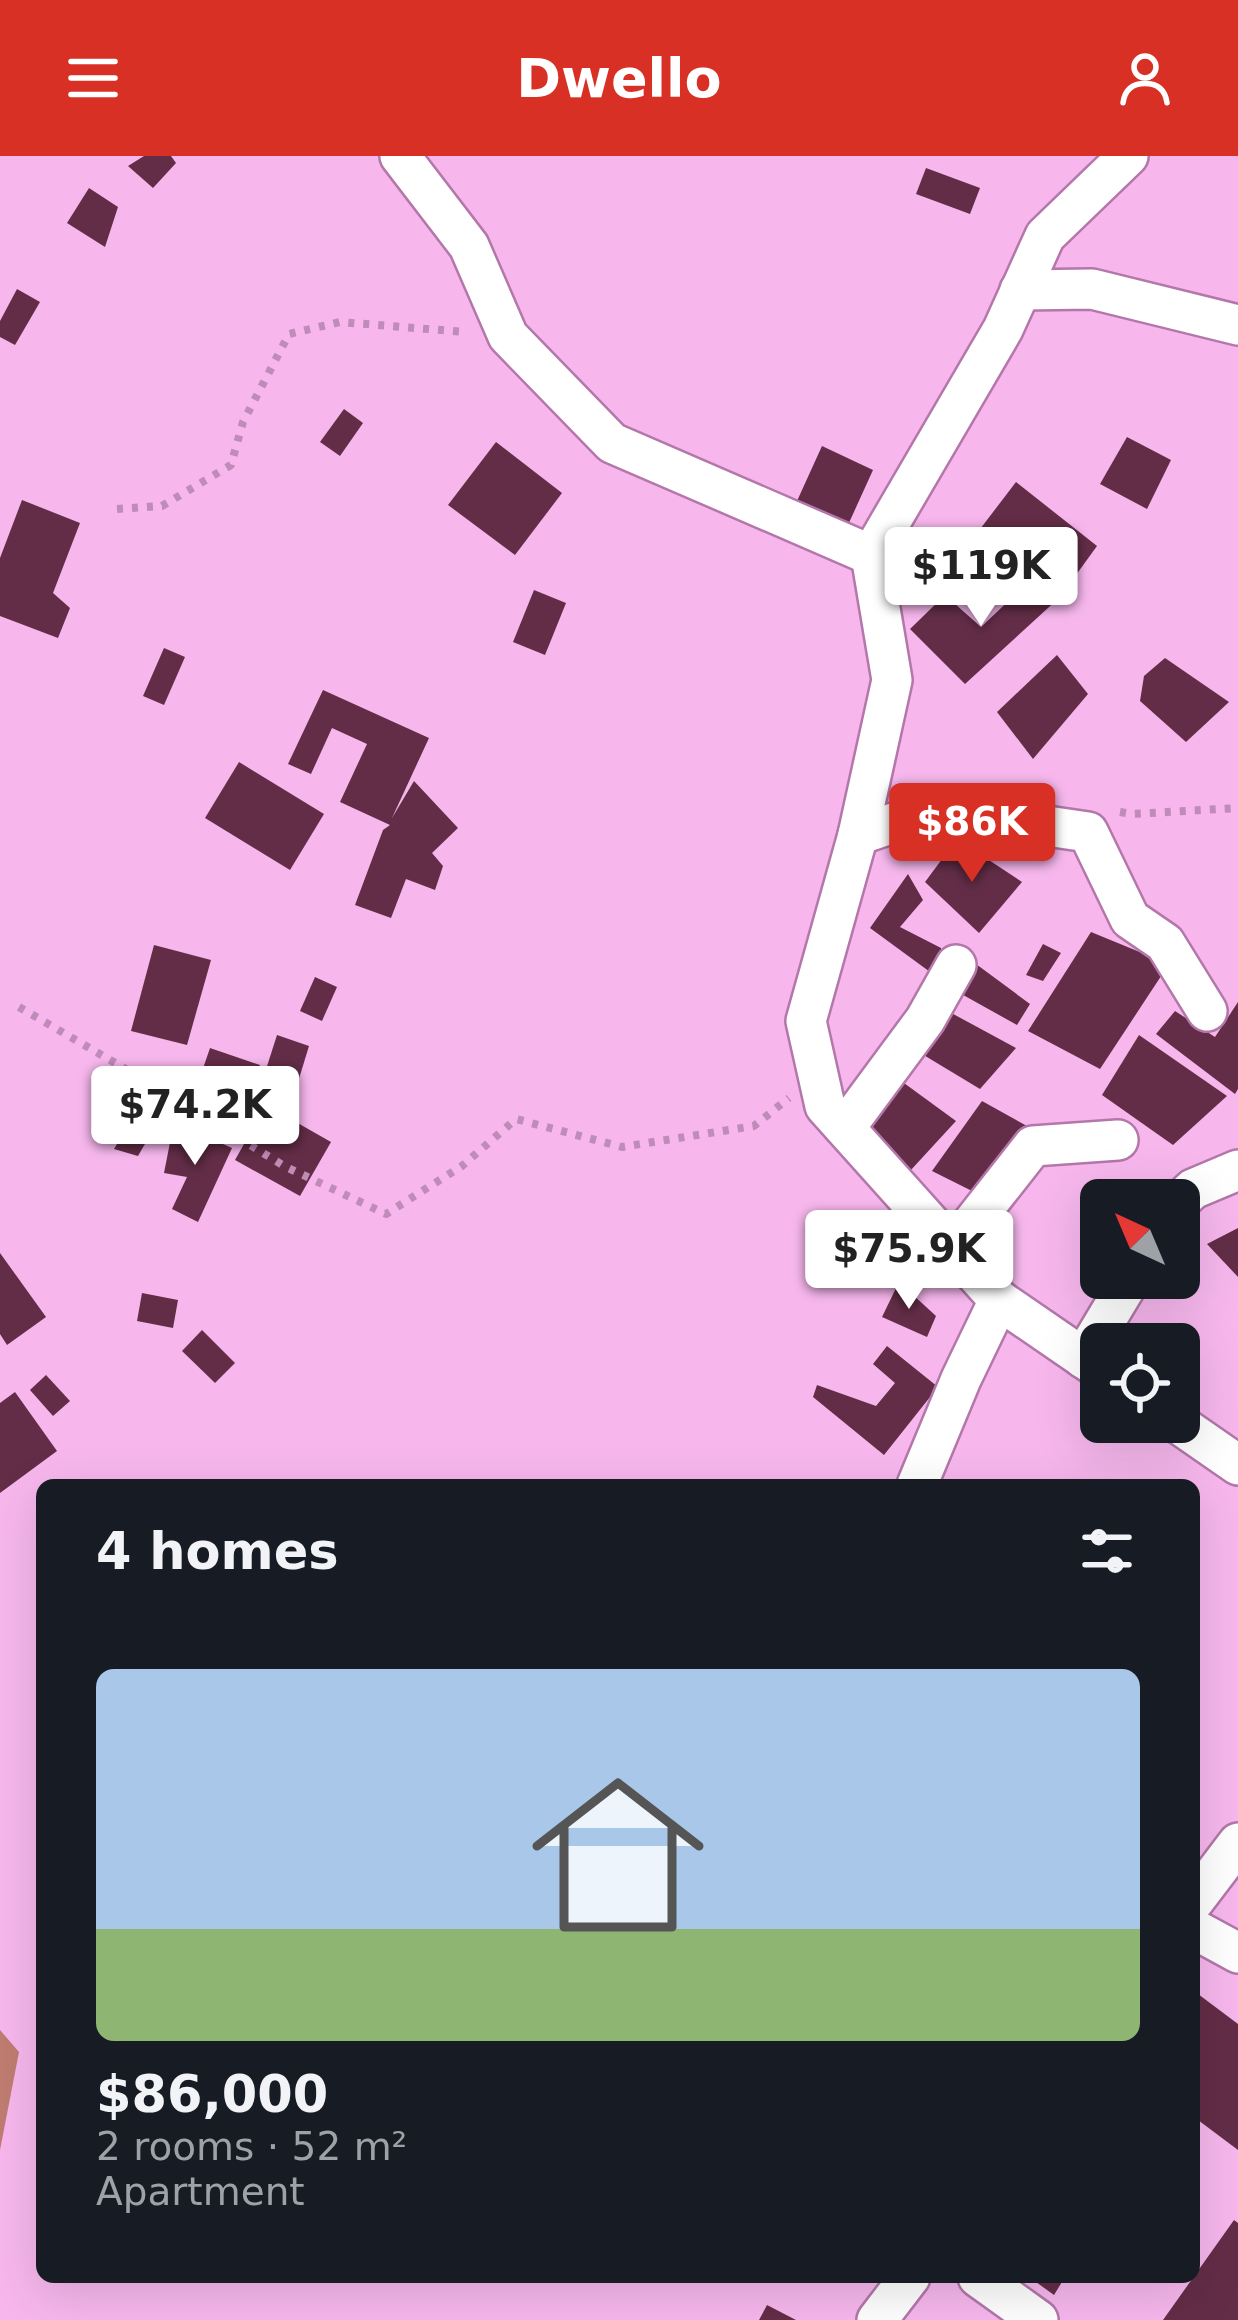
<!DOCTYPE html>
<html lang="en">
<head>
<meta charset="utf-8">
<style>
	:root { --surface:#171b24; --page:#20242c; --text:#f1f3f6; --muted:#9ea1a6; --line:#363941; --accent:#d93025 }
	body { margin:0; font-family:"DejaVu Sans",sans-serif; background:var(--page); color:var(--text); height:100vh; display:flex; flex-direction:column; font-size:45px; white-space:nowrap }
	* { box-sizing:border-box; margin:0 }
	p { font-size:39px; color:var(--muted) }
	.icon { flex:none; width:66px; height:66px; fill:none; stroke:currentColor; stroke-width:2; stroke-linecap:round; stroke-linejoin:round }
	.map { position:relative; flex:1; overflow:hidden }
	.panel { position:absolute; left:36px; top:1323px; width:1164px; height:804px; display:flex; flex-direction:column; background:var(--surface); border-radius:18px; box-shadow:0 12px 48px #0002 }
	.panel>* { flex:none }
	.needle { width:78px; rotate:316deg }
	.controls { position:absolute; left:1080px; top:1023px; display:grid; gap:24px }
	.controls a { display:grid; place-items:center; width:120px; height:120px; border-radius:18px; background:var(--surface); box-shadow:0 12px 48px #0002; font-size:60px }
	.price { position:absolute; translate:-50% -102px; padding:0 27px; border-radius:12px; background:#fff; color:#222; font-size:39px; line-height:78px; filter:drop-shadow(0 3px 6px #0008) }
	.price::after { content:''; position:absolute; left:50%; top:72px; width:36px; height:27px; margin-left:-18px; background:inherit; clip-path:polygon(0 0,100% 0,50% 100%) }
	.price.on { background:var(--accent); color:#fff }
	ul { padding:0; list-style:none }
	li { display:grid; align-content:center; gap:24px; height:636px; padding:0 60px }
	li+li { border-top:3px solid var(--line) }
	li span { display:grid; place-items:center; height:372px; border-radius:18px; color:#555 }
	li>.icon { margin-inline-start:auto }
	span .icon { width:216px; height:216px; fill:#fffc; stroke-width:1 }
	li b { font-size:51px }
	h2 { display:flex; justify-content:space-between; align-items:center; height:144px; padding:0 60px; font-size:51px }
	header { display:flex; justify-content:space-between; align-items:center; height:156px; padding:0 60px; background:var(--accent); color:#fff; font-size:54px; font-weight:700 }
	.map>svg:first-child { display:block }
	.forest { fill:#bf7d70 }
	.building { fill:#632d47 }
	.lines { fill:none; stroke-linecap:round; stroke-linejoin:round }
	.minor-casing { stroke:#b377aa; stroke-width:44 }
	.path { stroke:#bf8bb7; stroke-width:8; stroke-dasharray:6 9; stroke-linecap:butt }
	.minor { stroke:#fff; stroke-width:39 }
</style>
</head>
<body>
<header><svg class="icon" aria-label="menu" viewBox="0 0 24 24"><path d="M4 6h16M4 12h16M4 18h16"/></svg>Dwello<svg class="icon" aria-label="person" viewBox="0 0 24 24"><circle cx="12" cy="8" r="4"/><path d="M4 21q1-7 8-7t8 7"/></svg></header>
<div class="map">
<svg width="1238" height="2164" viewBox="0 0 1238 2164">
	<rect width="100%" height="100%" fill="#f7b7ed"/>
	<polygon class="forest" points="0,1874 19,1896 0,1994"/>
	<g class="building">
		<polygon points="144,0 171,0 176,7 153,32 128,10"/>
		<polygon points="926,12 980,32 970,58 916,38"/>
		<polygon points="89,32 118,51 105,91 67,67"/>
		<polygon points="17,133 40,146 15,189 0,181 0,165"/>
		<polygon points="344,253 363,267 340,300 320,286"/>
		<polygon points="1127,281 1171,304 1147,353 1100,328"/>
		<polygon points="496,286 562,337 515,399 448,349"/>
		<polygon points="822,290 873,314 848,369 797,345"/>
		<polygon points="1016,326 1097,390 1060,441 1056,419 1062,393 1025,377 977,438 945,419"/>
		<polygon points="22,344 80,367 53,437 70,452 58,482 0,460 0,402"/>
		<polygon points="1036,419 1060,441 965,528 910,473 945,439 981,471"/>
		<polygon points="534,434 566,447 545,499 513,486"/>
		<polygon points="164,492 185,501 164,549 143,540"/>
		<polygon points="1057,499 1088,538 1033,603 997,556"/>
		<polygon points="1165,502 1229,546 1186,586 1140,545 1144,520"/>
		<polygon points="323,534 429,582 392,662 414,625 458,672 432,697 443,710 435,734 406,723 391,762 355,749 383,674 390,669 340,646 367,588 332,572 311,618 288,608"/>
		<polygon points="239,606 324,658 290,714 205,662"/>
		<polygon points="957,683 1022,726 979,777 925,726"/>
		<polygon points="908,718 923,744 900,771 941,792 941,824 870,772"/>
		<polygon points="1091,776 1169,808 1100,913 1028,875"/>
		<polygon points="1043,788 1061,797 1043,825 1026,819"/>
		<polygon points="154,789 211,804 187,889 131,875"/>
		<polygon points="976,808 1030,848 1017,869 956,835"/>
		<polygon points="315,821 337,831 322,865 300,855"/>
		<polygon points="1238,846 1238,933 1235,938 1156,878 1175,855 1215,881"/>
		<polygon points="944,853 1016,892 980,933 917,895"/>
		<polygon points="277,879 309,890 294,939 261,929"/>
		<polygon points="1139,879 1227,940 1173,989 1102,939"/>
		<polygon points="210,892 260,909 248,943 198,927"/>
		<polygon points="893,919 956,965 910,1015 863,969"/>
		<polygon points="144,943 164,955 138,1000 114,993"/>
		<polygon points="982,945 1027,970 982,1040 932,1015"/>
		<polygon points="266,949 331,986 300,1040 235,1004"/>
		<polygon points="174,966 232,992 198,1066 172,1053 187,1021 164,1017"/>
		<polygon points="1238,1072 1238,1121 1207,1088"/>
		<polygon points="0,1097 46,1161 7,1189 0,1178"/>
		<polygon points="899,1126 936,1160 927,1181 882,1161"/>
		<polygon points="142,1137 178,1144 173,1172 137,1165"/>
		<polygon points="202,1174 235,1207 215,1227 182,1195"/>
		<polygon points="887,1190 938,1231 884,1299 813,1241 817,1229 876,1250 895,1227 873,1208"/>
		<polygon points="46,1219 70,1245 53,1260 30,1234"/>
		<polygon points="15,1236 57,1295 0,1337 0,1247"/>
		<polygon points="1194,1835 1238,1868 1238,1994 1194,1961"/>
		<polygon points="1234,2064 1238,2067 1238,2164 1163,2164"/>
		<polygon points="1029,2121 1065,2121 1054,2139"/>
		<polygon points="767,2149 796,2164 759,2164"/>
	</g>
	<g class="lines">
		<defs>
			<g id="minor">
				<polyline points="400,0 469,90 508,180 612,287 871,399"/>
				<polyline points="1020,134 1092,133 1238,169"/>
				<polyline points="858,679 920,658 945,655 1088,676 1130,763 1165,787 1207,855"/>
				<polyline points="845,972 925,864 956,809"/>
				<polyline points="1179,1046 1193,1033 1238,1014"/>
				<polyline points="952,1093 1033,990 1118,984"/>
				<polyline points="999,1144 1101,1214"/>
				<polyline points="1083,1202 1131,1122"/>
				<polyline points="1176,1266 1238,1309"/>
				<polyline points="917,1329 961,1223 999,1144 825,950 806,865 858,679 892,524 871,399 1003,173 1045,80 1128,0"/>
				<polyline points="1194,1745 1238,1687"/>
				<polyline points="1194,1773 1238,1797"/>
				<polyline points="978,2121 1038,2164"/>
				<polyline points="877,2164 910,2121"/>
			</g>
		</defs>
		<use href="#minor" class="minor-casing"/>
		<g class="path">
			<polyline points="117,353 162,350 231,309 243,266 289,178 340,166 465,176"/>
			<polyline points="1120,656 1132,658 1238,652"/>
			<polyline points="19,851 160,933 284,1010 386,1058 462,1010 516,963 622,991 754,970 789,942"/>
		</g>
		<use href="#minor" class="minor"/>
	</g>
</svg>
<div class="controls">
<a><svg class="needle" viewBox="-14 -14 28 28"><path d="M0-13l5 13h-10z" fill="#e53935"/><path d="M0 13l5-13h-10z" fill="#9ea1a6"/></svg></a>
<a><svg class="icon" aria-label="locate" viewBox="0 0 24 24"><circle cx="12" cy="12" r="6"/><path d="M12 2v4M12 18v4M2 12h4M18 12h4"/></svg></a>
</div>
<b class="price" style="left:981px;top:473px">$119K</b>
<b class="price on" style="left:972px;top:729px">$86K</b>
<b class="price" style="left:195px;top:1012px">$74.2K</b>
<b class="price" style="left:909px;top:1156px">$75.9K</b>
<section class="panel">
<h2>4 homes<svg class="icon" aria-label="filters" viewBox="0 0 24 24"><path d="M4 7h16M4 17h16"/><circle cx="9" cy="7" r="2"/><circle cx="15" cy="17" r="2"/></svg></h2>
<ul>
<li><span style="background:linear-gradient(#a9c7e8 70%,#8fb573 0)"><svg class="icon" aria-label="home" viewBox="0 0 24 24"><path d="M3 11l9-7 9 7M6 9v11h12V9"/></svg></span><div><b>$86,000</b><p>2 rooms · 52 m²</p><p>Apartment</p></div></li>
</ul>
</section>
</div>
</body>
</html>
